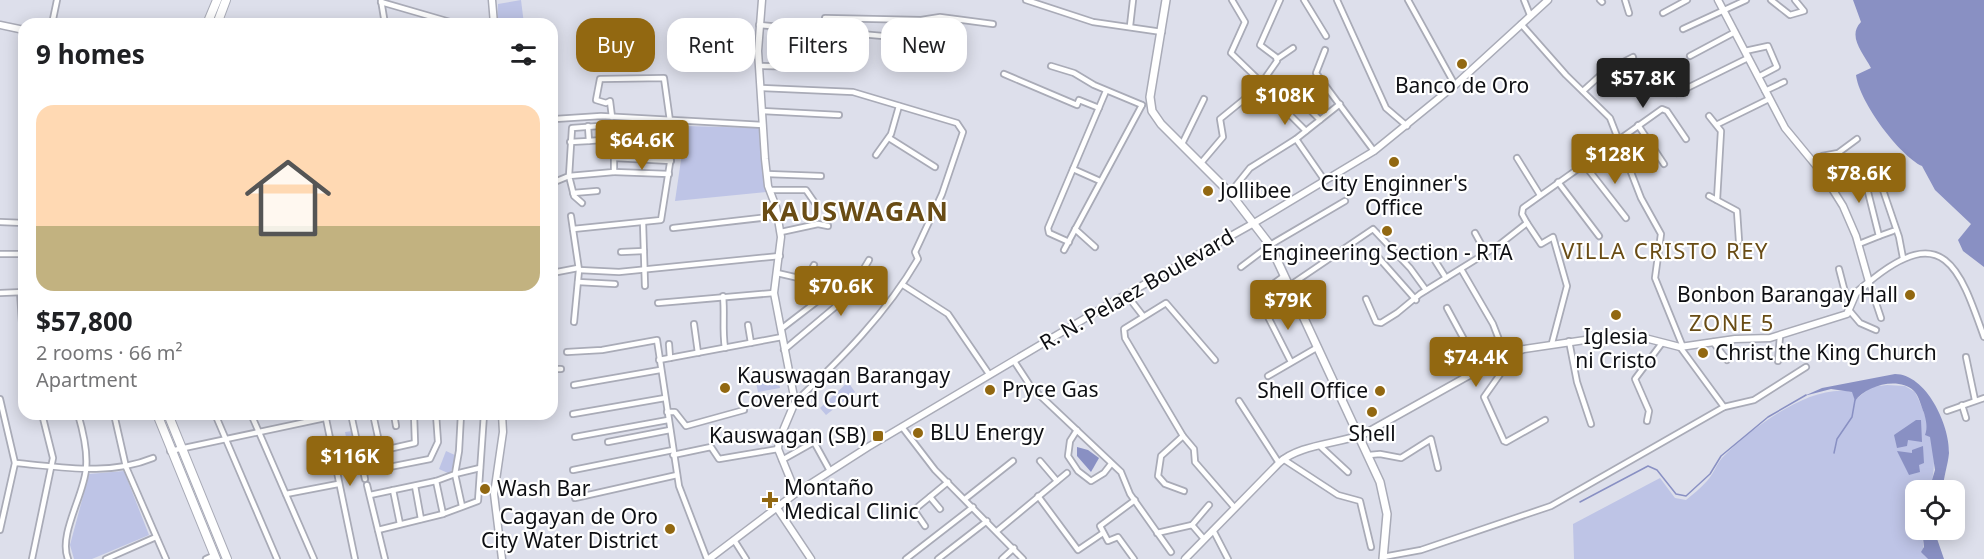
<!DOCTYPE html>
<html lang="en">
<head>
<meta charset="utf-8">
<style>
	:root { --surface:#fff; --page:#f6f6f6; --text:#202124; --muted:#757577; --accent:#926811 }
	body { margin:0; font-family:"Noto Sans",sans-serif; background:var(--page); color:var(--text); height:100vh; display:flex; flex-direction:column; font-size:22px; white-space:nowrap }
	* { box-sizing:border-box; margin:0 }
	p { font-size:20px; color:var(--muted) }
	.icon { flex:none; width:33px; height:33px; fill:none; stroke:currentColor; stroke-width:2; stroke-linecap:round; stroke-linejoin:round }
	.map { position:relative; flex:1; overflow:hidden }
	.drawer { position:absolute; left:18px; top:18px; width:540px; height:402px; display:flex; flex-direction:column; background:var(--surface); border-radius:18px; box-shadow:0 3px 15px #0003 }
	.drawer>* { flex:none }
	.hud { position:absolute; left:576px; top:18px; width:570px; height:54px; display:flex; gap:12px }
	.buttons { position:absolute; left:1905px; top:480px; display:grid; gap:12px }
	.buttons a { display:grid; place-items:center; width:60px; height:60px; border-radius:12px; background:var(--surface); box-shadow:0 3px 15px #0003; font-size:30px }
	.price { position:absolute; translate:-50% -51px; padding:0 14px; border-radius:6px; background:var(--accent); color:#fff; font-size:20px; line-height:39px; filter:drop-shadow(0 2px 3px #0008) }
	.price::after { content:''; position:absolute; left:50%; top:36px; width:18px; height:14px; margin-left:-9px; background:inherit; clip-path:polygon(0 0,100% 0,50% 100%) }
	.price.current { background:#222; color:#fff }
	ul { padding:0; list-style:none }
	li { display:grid; align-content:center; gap:12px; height:318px; padding:0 18px }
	li span { display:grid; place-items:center; height:186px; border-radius:18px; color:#555 }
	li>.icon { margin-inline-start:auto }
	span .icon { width:108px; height:108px; fill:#fffc; stroke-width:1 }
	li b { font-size:26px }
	h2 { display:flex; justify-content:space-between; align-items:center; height:72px; padding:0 18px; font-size:26px }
	.chip { padding:0 21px; border-radius:18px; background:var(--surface); box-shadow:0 3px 15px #0003; font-size:21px; line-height:54px }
	.chip.current { background:var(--accent); color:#fff }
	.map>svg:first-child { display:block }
	.green { fill:#bec4e6 }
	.water { fill:#8990c3 }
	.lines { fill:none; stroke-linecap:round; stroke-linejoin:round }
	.stream { stroke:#8990c3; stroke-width:1.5 }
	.street-casing { stroke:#a9abb7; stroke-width:8 }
	.secondary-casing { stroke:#a9abb7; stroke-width:9 }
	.primary-casing { stroke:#a9abb7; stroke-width:10 }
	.highway-casing { stroke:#a9abb7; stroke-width:10 }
	.street { stroke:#fff; stroke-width:4.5 }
	.secondary { stroke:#fff; stroke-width:6 }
	.primary { stroke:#fff; stroke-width:7 }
	.highway { stroke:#fff; stroke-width:8 }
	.poi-dot { fill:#926811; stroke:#fff; stroke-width:2 }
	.labels { text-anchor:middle; stroke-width:4.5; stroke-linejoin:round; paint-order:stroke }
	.poi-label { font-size:21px; fill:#0e0f13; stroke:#fff; text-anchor:start }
	.street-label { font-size:21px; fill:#0e0f13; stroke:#fff }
	.neighbourhood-label { font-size:22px; letter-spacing:1.5px; fill:#694c15; stroke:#fff }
	.district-label { font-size:27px; font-weight:bold; letter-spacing:1.5px; fill:#694c15; stroke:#fff }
</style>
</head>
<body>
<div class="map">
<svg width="1984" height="559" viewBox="0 0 1984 559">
	<rect width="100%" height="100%" fill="#dddfeb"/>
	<g class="green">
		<polygon points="521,0 524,24 497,24 498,4"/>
		<polygon points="686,126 760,128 766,192 675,201"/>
		<polygon points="777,374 780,388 758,392 755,378"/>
		<polygon points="848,382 855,392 826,415 820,408"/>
		<path d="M1887,385L1905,386L1915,392C1929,420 1941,461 1929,490H1916V530H1922L1924,555L1928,559H1574L1573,524L1660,478L1675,498L1686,500C1693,494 1701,488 1707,481C1713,475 1716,465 1722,458C1750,429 1811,382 1853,392L1855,400L1871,387Z"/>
		<polygon points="352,431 361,469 353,470 345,432"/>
		<polygon points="446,451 457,456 450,474 439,469"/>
		<polygon points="124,471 149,535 92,559 74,559 70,545 89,474"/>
	</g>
	<g class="water">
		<path d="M1853,0H1984V267L1963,251L1958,240L1971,224L1935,190L1922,166C1900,156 1859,102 1856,75L1871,68C1863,53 1847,36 1861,22Z"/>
		<path d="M1895,374C1926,374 1950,425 1949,453C1948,465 1943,478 1943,490H1929L1935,470L1930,437L1925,435C1928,428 1926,420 1924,413C1921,406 1919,396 1914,391C1898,376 1866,386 1855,401L1852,392L1831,389L1804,396L1822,388Z"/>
		<polygon points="1916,420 1921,420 1922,442 1908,440 1907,446 1897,448 1894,435"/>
		<polygon points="1923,446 1924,463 1919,465 1920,472 1909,475 1897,451 1912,453 1912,450"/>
		<polygon points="1077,447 1088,450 1099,458 1091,472 1077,456"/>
		<polygon points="1922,530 1934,530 1944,559 1928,559 1921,552 1924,547"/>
	</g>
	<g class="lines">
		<g class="stream">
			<polyline points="1834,453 1837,439 1852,417 1855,400"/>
			<polyline points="1580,502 1648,466 1657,470 1676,494 1686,496 1710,474 1721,456 1768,417 1806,395"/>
		</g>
		<defs>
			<g id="street">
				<polyline points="381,0 385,24"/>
				<polyline points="1026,0 1093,22 1162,32"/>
				<polyline points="1232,0 1245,22 1231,53 1262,83"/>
				<polyline points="1304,0 1326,36"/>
				<polyline points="1337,0 1386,108 1407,126"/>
				<polyline points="1408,0 1455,85"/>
				<polyline points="1524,0 1530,15"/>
				<polyline points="1600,0 1602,2"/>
				<polyline points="1625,0 1629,13"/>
				<polyline points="1771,0 1790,15 1804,11 1795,0"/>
				<polyline points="381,2 457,24"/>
				<polyline points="1663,13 1687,0"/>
				<polyline points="52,24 57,0"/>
				<polyline points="1521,24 1566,75 1610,118 1641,198 1661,234 1655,278 1683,347"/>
				<polyline points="759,25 928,40"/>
				<polyline points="1130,26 1133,0"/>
				<polyline points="1683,29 1746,0"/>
				<polyline points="825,31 825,18 921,20 940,17 993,24"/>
				<polyline points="1325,50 1316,73 1374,151"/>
				<polyline points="1745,51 1768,46 1777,67 1758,77"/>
				<polyline points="1690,56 1735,32"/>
				<polyline points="1277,59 1293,48"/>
				<polyline points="759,66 812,67 816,60"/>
				<polyline points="1051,66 1074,73 1094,85 1142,105"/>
				<polyline points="1004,74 1077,105 1079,100 1099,108"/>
				<path d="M761,88L853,92L957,123L963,132L942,194L915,252L918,259C886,314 841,359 795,402"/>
				<polyline points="1290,90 1320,120"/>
				<polyline points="1583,91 1604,72 1633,57"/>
				<polyline points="1765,91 1784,82"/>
				<polyline points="1677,93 1748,58"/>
				<polyline points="1280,105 1306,131"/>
				<polyline points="762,111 839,115"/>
				<polyline points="1709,116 1721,131 1717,200"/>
				<polyline points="612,117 610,101 606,103 596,100 600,79 664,78 670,121"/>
				<polyline points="555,119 601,116 763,125"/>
				<polyline points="1718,124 1769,99"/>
				<polyline points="1638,125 1664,164"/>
				<polyline points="588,126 589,141 614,139"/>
				<polyline points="889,138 935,167"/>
				<polyline points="1296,139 1325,181"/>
				<polyline points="570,142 589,141"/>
				<polyline points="614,144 673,146"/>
				<polyline points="1182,144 1204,99"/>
				<polyline points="876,155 891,134 899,106"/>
				<polyline points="614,158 671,161"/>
				<polyline points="1517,158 1540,195"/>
				<polyline points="1201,163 1223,137 1220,119 1258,88 1277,61 1276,57 1260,45 1280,0"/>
				<polyline points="1584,164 1626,218"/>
				<polyline points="1861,164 1883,190 1899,237 1903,258"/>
				<polyline points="1817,167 1822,156 1838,153 1857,139"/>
				<polyline points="1073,169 1100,181"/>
				<polyline points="614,172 669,174"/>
				<polyline points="767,174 821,176"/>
				<polyline points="1558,182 1599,236"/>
				<polyline points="552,183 569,176 572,128 599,126 675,131 661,220 573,229"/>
				<polyline points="770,190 806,190 815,203"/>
				<polyline points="573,193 597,191"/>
				<polyline points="1230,193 1250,168 1296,139 1340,104"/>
				<polyline points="1709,196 1737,211 1739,241"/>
				<polyline points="582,203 574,196 569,176 614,172 614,127"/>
				<polyline points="571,216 579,270 574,322"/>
				<polyline points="0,222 24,223"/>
				<polyline points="643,222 645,286"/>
				<polyline points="1527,223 1541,244 1553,237 1567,286 1552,343"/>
				<polyline points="673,228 778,216"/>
				<polyline points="1075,229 1095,247"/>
				<polyline points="781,232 818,224 828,226"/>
				<polyline points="1475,233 1486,253"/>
				<polyline points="1879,236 1893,231"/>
				<polyline points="1069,242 1049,233 1048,228 1106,91"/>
				<polyline points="1859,244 1879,236 1867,188 1876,180"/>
				<polyline points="1064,250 1142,105"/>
				<polyline points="621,252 644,251"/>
				<polyline points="0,254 24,254"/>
				<polyline points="1378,257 1416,300"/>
				<polyline points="1434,259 1446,278"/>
				<polyline points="1241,267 1270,245 1345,201"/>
				<polyline points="1461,269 1493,324 1508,363 1484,397 1504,441 1506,442 1545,420"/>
				<polyline points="1839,269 1845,292 1850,302"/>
				<polyline points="579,270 619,272 780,256"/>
				<polyline points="552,273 578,268"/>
				<polyline points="777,273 803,279 809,274 814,265"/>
				<polyline points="578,282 615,284"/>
				<polyline points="903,285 948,314 989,374"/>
				<polyline points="1289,286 1373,229 1410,268 1426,290"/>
				<polyline points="20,292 24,353"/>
				<polyline points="0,293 24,292"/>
				<polyline points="1261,293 1284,276"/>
				<polyline points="1126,294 1143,316"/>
				<path d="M723,296C725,314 722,329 725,348"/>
				<polyline points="1366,299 1376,322 1381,323 1397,313 1420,294 1499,245 1527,223 1522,214 1523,208 1662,109 1667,111 1686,139"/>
				<polyline points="658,303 774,293"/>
				<polyline points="1447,308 1480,369"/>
				<polyline points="1849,310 1860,323 1876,330"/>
				<polyline points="1265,311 1291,362"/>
				<path d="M1881,318L1869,282C1944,220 1960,269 1984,337"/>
				<polyline points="694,324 698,353"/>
				<polyline points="748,325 751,343"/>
				<polyline points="781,329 824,296"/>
				<polyline points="1569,341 1577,382 1591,424"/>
				<polyline points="1713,342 1727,360"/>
				<polyline points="669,344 670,358"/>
				<polyline points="1680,347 1724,407"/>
				<polyline points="784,350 847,297 869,260"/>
				<polyline points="567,352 602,350 657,340 679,486 707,559"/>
				<polyline points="1966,357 1975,400"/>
				<polyline points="659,360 782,337"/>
				<polyline points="1014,361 1031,387 1121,472 1130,494 1171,552"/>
				<polyline points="1778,361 1780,336"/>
				<polyline points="552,369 561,369"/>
				<polyline points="1268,376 1318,347"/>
				<polyline points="574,385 660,370"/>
				<polyline points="0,399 15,463 0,530"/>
				<polyline points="1239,401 1279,463"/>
				<polyline points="1962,405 1966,418"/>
				<polyline points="1947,411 1984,398"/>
				<polyline points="667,412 675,412 686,426 744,410"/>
				<polyline points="114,414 126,467 166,559"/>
				<polyline points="215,414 277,559"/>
				<polyline points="251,414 314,559"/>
				<polyline points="325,414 355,559"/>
				<polyline points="351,414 365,479"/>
				<polyline points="373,414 381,451"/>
				<polyline points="394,414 396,426"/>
				<polyline points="573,414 665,398"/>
				<polyline points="1647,421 1649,411 1635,379 1662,343"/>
				<polyline points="902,427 935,470 1023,559"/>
				<polyline points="1077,430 1070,441 1068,456 1078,471 1091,481 1104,473 1111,464"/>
				<polyline points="1183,436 1194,449 1195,462 1234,507"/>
				<polyline points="575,437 668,420"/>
				<polyline points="608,442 670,430"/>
				<polyline points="1321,447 1348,472"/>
				<polyline points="170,451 325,418"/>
				<polyline points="375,452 415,443 414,414"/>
				<polyline points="673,455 711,447 719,459 778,449"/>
				<polyline points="1369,455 1380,454 1401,458 1431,439 1438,468"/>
				<polyline points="1283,459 1338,495 1360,501 1371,547"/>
				<polyline points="782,460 814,442 830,471"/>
				<polyline points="1040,461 1057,481"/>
				<path d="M15,463C62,467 109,476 153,458"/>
				<polyline points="573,470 673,450"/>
				<polyline points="364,472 430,459 438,442 436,414"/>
				<polyline points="436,481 443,514 478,501 484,414"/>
				<polyline points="367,485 385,559"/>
				<polyline points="415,486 421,519"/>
				<polyline points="393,490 400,524"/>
				<polyline points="1184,491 1165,484 1158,476 1161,456 1183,436 1125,338 1124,329 1166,303 1215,360"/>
				<polyline points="286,494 338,484"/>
				<polyline points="370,495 436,481 455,474 459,451 461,414"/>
				<polyline points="1038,496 1078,550 1103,533"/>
				<polyline points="930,497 940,509"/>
				<polyline points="575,498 677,475"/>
				<polyline points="965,499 1013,461"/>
				<polyline points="462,506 455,474 480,468"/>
				<polyline points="1192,525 1209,505"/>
				<polyline points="925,526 914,510 948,482"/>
				<polyline points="378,530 443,514"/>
				<polyline points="1213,530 1228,559"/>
				<polyline points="997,531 1067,473"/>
				<polyline points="1157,533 1192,525 1204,539"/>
				<polyline points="734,540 746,559"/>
				<polyline points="1383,557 1421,550 1551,506 1724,407 1754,400 1806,367"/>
				<polyline points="32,559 53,458 42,414"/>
				<path d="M68,559C58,535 84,495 86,469C88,451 83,431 78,414"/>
				<polyline points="106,559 156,537"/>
				<polyline points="206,559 215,555"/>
				<polyline points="906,559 973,507"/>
				<polyline points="938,559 987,521"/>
				<polyline points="1002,559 1014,548"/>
				<polyline points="1134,559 1118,537 1108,541 1100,526 1135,500"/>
			</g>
			<g id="secondary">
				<polyline points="492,0 494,24"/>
				<polyline points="762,0 758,51 765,159 768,186 776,207 781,237 774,293 795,402 779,440 778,449 796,493"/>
				<polyline points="0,25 24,30"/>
				<polyline points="777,508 811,559"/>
				<polyline points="502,559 494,494 503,432 502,414"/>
				<polyline points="709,559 796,493 868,447 1111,303 1254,223 1374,151 1455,85 1548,0"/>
				<path d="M1185,559L1279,463C1299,444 1340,444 1366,433L1500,358L1524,349L1612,336L1641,337L1680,347L1735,339L1770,338L1847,314L1856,293L1869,282L1856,236L1843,206L1823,174L1785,128L1718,0"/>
			</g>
			<polyline id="primary" points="1166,0 1150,97 1152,111 1161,124 1230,193 1270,245 1380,482 1387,514 1383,559"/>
			<g id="highway">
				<polyline points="207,24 217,0"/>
				<polyline points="217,24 226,0"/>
				<polyline points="157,414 216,559"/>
				<polyline points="168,414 227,559"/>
			</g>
		</defs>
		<use href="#street" class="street-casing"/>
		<use href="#secondary" class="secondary-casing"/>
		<use href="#primary" class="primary-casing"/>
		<use href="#highway" class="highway-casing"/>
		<use href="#street" class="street"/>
		<use href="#secondary" class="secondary"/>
		<use href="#primary" class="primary"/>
		<use href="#highway" class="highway"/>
	</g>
	<g class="poi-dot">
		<circle cx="1462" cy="64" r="6"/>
		<circle cx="1394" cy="162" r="6"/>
		<circle cx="1208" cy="191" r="6"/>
		<circle cx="1387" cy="231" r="6"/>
		<circle cx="1910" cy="295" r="6"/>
		<circle cx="1616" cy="315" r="6"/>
		<circle cx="1703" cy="353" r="6"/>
		<circle cx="725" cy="388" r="6"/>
		<circle cx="990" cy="390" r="6"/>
		<circle cx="1380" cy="391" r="6"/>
		<circle cx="1372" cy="412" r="6"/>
		<circle cx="918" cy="433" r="6"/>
		<rect x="872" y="430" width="12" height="12" rx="3"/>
		<circle cx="485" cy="489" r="6"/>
		<path d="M767 491h6v6h6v6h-6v6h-6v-6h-6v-6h6z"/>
		<circle cx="670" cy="529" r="6"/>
	</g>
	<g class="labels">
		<g class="poi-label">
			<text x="1462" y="93" text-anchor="middle">Banco de Oro</text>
			<text x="1394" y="191" text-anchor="middle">City Enginner's<tspan x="1394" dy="24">Office</tspan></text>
			<text x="1220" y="198">Jollibee</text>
			<text x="1387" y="260" text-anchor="middle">Engineering Section - RTA</text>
			<text x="1898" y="302" text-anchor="end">Bonbon Barangay Hall</text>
			<text x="1616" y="344" text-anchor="middle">Iglesia<tspan x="1616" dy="24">ni Cristo</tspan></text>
			<text x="1715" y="360">Christ the King Church</text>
			<text x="737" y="383">Kauswagan Barangay<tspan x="737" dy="24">Covered Court</tspan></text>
			<text x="1002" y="397">Pryce Gas</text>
			<text x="1368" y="398" text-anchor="end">Shell Office</text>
			<text x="930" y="440">BLU Energy</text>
			<text x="1372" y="441" text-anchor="middle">Shell</text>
			<text x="866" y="443" text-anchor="end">Kauswagan (SB)</text>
			<text x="784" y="495">Montaño<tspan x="784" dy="24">Medical Clinic</tspan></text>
			<text x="497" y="496">Wash Bar</text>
			<text x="658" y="524" text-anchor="end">Cagayan de Oro<tspan x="658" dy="24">City Water District</tspan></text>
		</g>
		<g class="street-label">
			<text transform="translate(1137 290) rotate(-30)" y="7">R. N. Pelaez Boulevard</text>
		</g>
		<g class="neighbourhood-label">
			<text x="1665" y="259">VILLA CRISTO REY</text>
			<text x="1732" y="331">ZONE 5</text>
		</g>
		<g class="district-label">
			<text x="855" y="221">KAUSWAGAN</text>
		</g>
	</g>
</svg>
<div class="buttons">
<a><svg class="icon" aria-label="locate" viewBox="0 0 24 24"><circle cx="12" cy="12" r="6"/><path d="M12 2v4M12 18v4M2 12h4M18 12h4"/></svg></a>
</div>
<b class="price current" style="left:1643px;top:109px">$57.8K</b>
<b class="price" style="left:1285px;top:126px">$108K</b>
<b class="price" style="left:642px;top:171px">$64.6K</b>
<b class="price" style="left:1615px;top:185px">$128K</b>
<b class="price" style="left:1859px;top:204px">$78.6K</b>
<b class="price" style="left:841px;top:317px">$70.6K</b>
<b class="price" style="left:1288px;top:331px">$79K</b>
<b class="price" style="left:1476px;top:388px">$74.4K</b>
<b class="price" style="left:350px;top:487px">$116K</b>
<div class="hud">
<a class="chip current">Buy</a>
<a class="chip">Rent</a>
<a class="chip">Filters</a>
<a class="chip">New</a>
</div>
<section class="drawer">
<h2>9 homes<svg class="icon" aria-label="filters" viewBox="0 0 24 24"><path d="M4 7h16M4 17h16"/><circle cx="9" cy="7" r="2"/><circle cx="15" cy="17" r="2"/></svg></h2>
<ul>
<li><span style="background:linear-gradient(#ffd9b3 65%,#c2b280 0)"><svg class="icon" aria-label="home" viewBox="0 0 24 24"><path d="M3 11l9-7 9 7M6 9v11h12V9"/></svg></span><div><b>$57,800</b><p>2 rooms · 66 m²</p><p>Apartment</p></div></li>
</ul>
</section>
</div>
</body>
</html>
